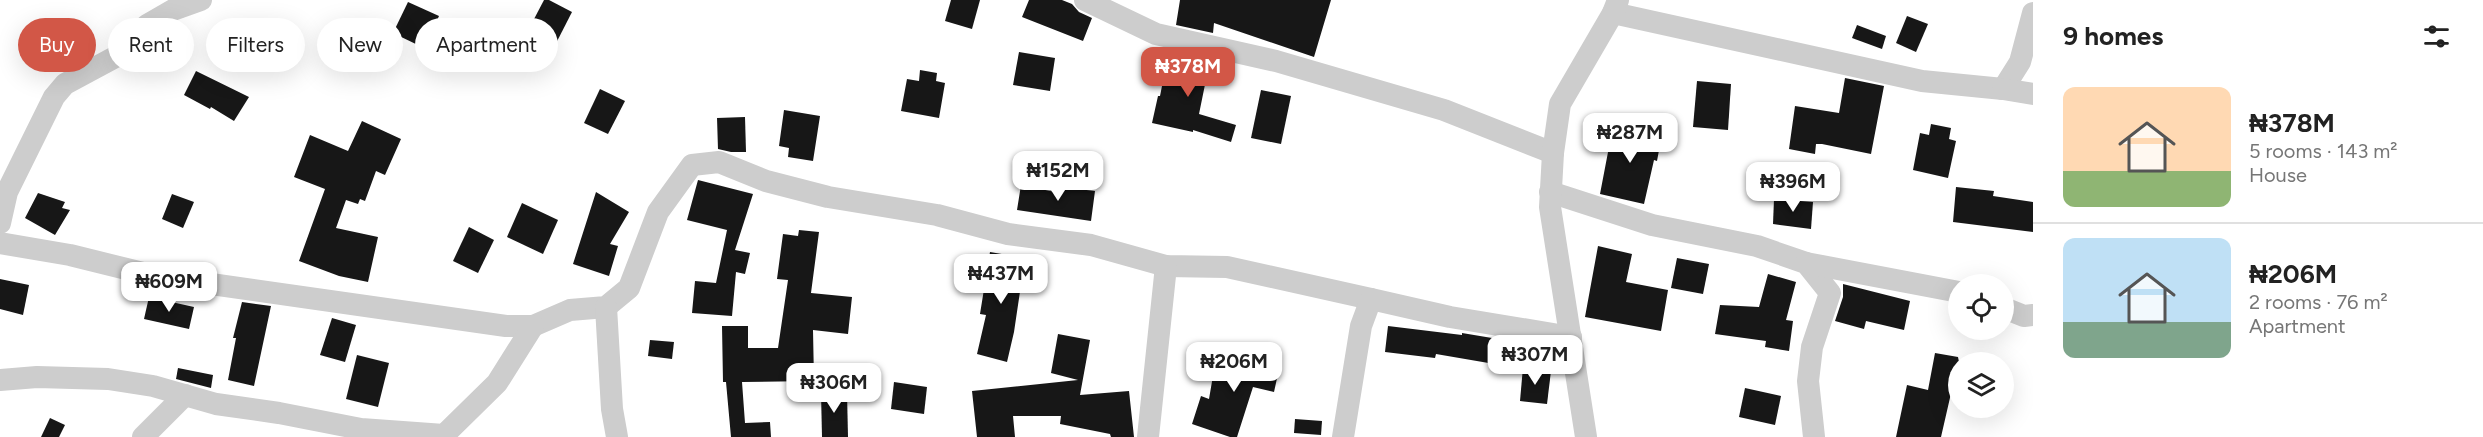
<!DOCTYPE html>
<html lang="en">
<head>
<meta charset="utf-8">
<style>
	:root { --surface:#fff; --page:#f2f2f2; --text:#222; --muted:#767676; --line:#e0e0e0; --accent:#d25747 }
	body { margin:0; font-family:Figtree,sans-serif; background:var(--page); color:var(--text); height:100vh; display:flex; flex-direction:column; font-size:22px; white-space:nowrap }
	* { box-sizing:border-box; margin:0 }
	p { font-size:20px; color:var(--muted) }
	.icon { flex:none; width:33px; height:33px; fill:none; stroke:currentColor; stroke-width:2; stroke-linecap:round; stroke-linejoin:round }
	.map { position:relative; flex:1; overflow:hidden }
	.side { display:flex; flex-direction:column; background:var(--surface); width:450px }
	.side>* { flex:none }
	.top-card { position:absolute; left:18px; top:18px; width:570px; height:54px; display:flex; gap:12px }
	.controls { position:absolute; left:1948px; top:274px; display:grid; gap:12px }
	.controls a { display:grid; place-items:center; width:66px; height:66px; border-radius:50%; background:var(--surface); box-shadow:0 6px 24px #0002; font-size:30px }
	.price { position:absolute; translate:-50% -51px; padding:0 14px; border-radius:12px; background:#fff; color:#222; font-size:20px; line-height:39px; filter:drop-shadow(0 2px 3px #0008) }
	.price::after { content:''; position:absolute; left:50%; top:36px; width:18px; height:14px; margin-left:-9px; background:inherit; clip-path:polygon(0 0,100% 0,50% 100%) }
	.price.selected { background:var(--accent); color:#fff }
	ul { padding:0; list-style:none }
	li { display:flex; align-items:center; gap:18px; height:150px; padding:0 30px }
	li+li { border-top:2px solid var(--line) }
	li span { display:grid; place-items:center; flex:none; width:168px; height:120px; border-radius:12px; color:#555 }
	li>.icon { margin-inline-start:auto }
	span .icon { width:72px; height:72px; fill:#fffc; stroke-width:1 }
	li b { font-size:26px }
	h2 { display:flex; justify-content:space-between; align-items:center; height:72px; padding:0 30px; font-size:26px }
	.tag { padding:0 21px; border-radius:27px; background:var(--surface); box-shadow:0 6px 24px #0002; font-size:21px; line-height:54px }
	.tag.selected { background:var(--accent); color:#fff }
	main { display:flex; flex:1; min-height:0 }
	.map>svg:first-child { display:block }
	.building { fill:#171717 }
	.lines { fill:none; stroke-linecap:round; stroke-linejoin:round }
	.minor { stroke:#cdcdcd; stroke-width:22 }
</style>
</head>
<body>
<main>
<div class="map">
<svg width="2033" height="437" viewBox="0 0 2033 437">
	<rect width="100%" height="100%" fill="#fff"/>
	<g class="building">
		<polygon points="544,0 549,0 572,12 549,57 522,42"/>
		<polygon points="951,0 980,0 972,29 945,21"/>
		<polygon points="1029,0 1062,0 1072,4 1079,12 1092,18 1083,41 1022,17"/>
		<polygon points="1180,0 1331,0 1314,57 1214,23 1213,33 1176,25"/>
		<polygon points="408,2 439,16 424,48 393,33"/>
		<polygon points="1907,16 1928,24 1916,52 1896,43"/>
		<polygon points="1857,25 1886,36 1882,49 1852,38"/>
		<polygon points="1169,51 1210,60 1199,114 1236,125 1231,142 1193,130 1193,132 1152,123 1158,96 1160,96"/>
		<polygon points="1019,52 1055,58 1050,91 1013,85"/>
		<polygon points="920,70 937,73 936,81 945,83 939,118 901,111 907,79 919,81"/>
		<polygon points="196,71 249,97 234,121 211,107 210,109 184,95"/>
		<polygon points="1845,78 1884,86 1871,154 1822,144 1816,144 1815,154 1789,149 1795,106 1839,113"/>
		<polygon points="1697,81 1731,84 1728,130 1693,127"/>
		<polygon points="600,89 625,101 608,134 584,123"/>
		<polygon points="1261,90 1291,96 1281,144 1251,138"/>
		<polygon points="784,110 820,116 813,161 788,157 789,148 779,146"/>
		<polygon points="745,117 746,152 731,152 718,149 717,118"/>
		<polygon points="362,121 401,139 385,175 376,171 365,201 360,199 358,204 346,200 336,228 378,237 368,282 339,276 299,261 325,189 294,177 310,135 348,151"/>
		<polygon points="1931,124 1951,128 1949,139 1956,141 1948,178 1913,170 1920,133 1929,135"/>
		<polygon points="1613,126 1662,134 1657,161 1654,160 1644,204 1600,194"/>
		<polygon points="698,180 753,194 735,250 750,253 745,274 736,272 732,316 692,313 695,281 716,283 727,230 687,220"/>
		<polygon points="1021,185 1060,193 1061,187 1095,191 1091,221 1017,210"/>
		<polygon points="1956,187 1994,191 1993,196 2033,202 2033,232 1953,222"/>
		<polygon points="596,192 629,212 610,244 618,246 609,276 573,264"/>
		<polygon points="38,193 65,202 62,208 70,210 55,235 25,218"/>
		<polygon points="172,194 194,202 183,228 162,219"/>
		<polygon points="1774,199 1813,202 1811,229 1773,224"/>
		<polygon points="522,203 558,220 543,254 507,237"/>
		<polygon points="469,227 494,240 478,273 453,261"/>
		<polygon points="799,230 819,232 811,293 852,297 848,334 813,330 814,381 742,382 745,423 770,422 771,437 731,437 726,382 723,382 722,326 748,326 748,348 778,348 788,280 777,279 783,234 798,236"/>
		<polygon points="1598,246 1632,254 1626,282 1668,290 1661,331 1585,317"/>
		<polygon points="990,252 1025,258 1014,332 1007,362 977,354 986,315 980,314"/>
		<polygon points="1677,258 1709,264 1703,294 1671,288"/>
		<polygon points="1768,274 1796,282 1786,320 1793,321 1789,351 1765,347 1766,341 1715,334 1720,305 1759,307"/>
		<polygon points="0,279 29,285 23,315 0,309"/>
		<polygon points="1843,284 1910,301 1904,330 1866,321 1864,329 1835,321 1843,297"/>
		<polygon points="149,297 194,307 189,329 144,319"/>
		<polygon points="242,302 271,306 254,386 228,380 236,338 233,338"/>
		<polygon points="332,318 356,325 345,362 320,355"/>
		<polygon points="1388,326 1462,335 1462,333 1510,341 1506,366 1436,354 1435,358 1385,352"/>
		<polygon points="1058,334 1090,340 1080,395 1129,391 1134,437 1111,437 1110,434 1060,424 1061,416 1013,416 1015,437 977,437 972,391 1078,380 1051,373"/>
		<polygon points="650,340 674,342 672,359 648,356"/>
		<polygon points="1935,353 1958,357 1959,362 1959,390 1952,389 1941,437 1896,437 1907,385 1928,390"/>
		<polygon points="357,355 389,363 378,407 346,399"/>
		<polygon points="1256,355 1281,360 1274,392 1253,387 1237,437 1230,437 1192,424 1201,396 1209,399 1216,358 1254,365"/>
		<polygon points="1523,367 1551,371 1547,404 1520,401"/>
		<polygon points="178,368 213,375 211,388 176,379"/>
		<polygon points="894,382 927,387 924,414 891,409"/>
		<polygon points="1745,388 1781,396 1775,425 1739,417"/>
		<polygon points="821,392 847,392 848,437 822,437"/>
		<polygon points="50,418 65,425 59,437 41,437"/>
		<polygon points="1295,419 1322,421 1321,435 1294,433"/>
	</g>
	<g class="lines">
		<g class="minor">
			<polyline points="1085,0 1156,34 1276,61 1444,110 1553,153"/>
			<polyline points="1613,13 1922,81 2003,89 2020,62 2033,13"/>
			<polyline points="2003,89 2033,94"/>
			<polyline points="1550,192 1652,225 1757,246 1806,263 1830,293 1812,347 1808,381 1814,437"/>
			<polyline points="0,223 7,192 54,97 65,84 119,55 147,25 173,10 201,0"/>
			<polyline points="0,243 70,255 155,276 506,326 533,326 570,310 606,307 629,288 658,212 692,165 719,162 766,181 828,197 937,215 1008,234 1091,245 1166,266 1227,267 1371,299"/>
			<polyline points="1806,263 1959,292"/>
			<polyline points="606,307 612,409 617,437"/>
			<polyline points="2004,308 2024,316 2033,315"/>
			<polyline points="0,380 37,377 108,379 153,386 216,404 279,413 361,429 444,435 497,383 533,326"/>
			<polyline points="143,437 185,395"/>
			<polyline points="1148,437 1166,266"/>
			<polyline points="1343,437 1361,326 1371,299 1450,317 1571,337"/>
			<polyline points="1586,437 1550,207 1553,153 1560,104 1613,13 1618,0"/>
		</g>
	</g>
</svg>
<div class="controls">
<a><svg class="icon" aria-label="locate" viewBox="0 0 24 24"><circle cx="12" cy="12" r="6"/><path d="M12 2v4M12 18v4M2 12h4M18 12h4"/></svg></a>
<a><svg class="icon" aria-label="layers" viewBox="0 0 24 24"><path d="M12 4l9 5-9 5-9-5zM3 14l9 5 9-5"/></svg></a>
</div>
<b class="price selected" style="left:1188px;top:98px">₦378M</b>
<b class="price" style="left:1630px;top:164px">₦287M</b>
<b class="price" style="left:1058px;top:202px">₦152M</b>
<b class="price" style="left:1793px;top:213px">₦396M</b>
<b class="price" style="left:1001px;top:305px">₦437M</b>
<b class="price" style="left:169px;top:313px">₦609M</b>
<b class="price" style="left:1535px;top:386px">₦307M</b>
<b class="price" style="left:1234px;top:393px">₦206M</b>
<b class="price" style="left:834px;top:414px">₦306M</b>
<div class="top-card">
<a class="tag selected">Buy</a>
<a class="tag">Rent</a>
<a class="tag">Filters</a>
<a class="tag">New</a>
<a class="tag">Apartment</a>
</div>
</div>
<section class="side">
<h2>9 homes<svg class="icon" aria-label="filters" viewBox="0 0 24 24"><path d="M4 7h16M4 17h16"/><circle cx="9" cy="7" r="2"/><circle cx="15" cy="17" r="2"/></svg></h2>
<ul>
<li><span style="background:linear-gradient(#ffd9b3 70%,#8fb573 0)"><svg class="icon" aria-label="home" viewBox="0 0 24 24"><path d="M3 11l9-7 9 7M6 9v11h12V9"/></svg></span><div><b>₦378M</b><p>5 rooms · 143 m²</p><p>House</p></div></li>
<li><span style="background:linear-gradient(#bfe0f5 70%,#7fa58c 0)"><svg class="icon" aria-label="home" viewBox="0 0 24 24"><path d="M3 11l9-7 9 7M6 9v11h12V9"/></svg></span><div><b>₦206M</b><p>2 rooms · 76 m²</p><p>Apartment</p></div></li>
</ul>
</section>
</main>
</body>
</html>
